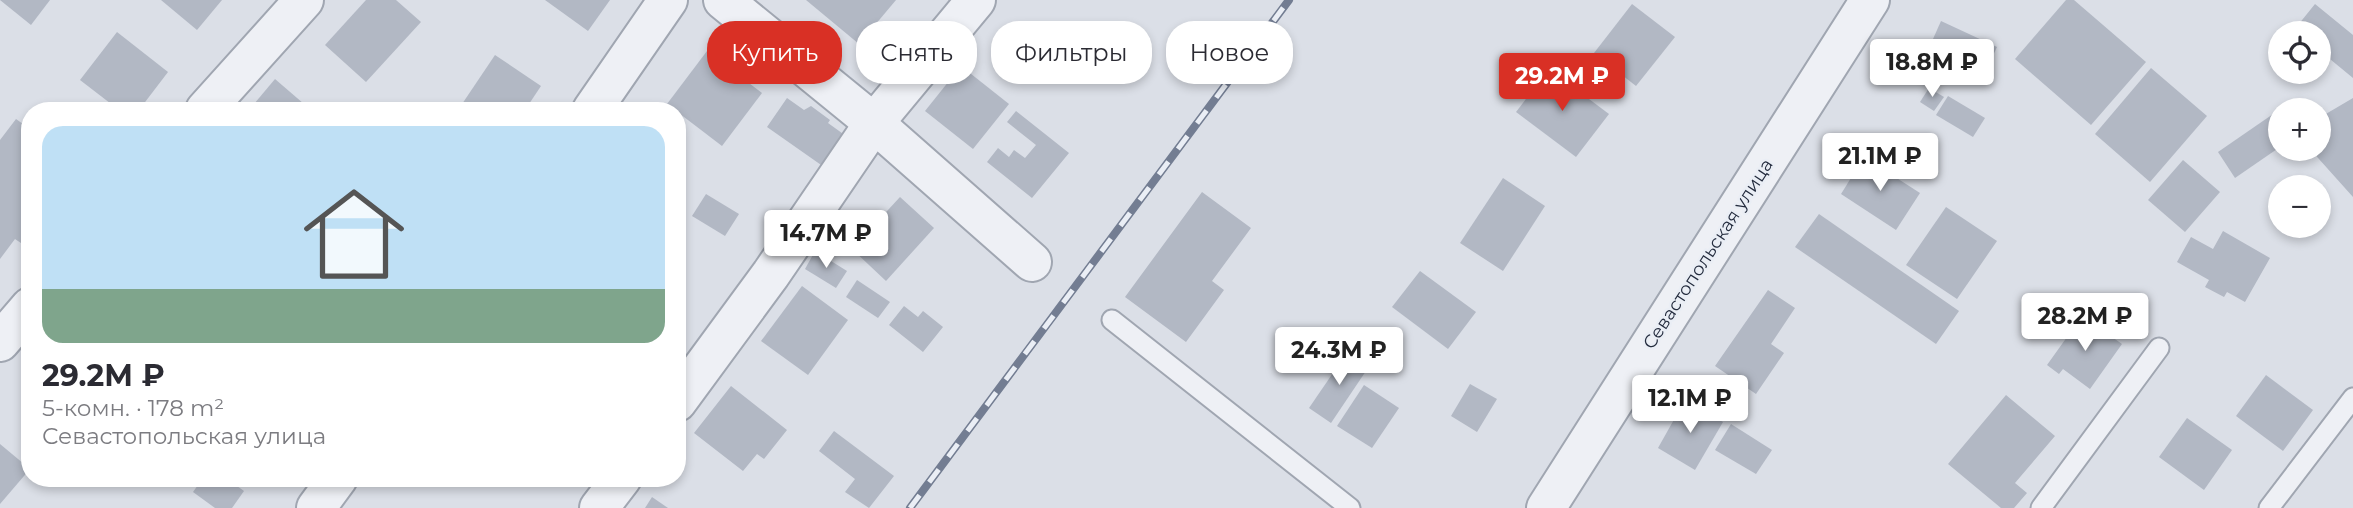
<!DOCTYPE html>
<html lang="ru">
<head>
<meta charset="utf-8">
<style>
	:root { --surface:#fff; --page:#f2f2f3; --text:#2b2b33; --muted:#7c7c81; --accent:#d93025 }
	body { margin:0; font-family:Montserrat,sans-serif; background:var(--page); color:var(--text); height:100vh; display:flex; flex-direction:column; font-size:26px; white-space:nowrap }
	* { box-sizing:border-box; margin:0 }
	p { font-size:23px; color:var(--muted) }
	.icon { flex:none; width:38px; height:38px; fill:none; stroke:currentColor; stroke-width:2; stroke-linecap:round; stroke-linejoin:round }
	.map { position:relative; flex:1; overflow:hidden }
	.panel { position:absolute; left:21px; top:102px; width:665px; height:385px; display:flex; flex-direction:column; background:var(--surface); border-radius:28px; box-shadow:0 4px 10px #0003 }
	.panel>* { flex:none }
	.hud { position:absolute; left:707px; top:21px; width:665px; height:63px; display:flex; gap:14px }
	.controls { position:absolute; left:2268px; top:21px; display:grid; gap:14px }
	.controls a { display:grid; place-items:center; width:63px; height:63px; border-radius:50%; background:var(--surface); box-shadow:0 4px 10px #0003; font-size:35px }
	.price { position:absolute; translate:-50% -60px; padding:0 16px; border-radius:7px; background:#fff; color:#222; font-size:23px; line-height:46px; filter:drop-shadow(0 2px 4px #0008) }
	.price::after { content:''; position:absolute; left:50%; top:42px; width:21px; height:16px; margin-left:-10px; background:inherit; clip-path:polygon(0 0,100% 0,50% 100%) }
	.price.selected { background:var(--accent); color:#fff }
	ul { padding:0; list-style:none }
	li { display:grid; align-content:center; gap:14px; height:371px; padding:0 21px }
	li span { display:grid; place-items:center; height:217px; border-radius:21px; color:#555 }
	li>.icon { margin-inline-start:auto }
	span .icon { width:126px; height:126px; fill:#fffc; stroke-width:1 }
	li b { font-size:30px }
	.chip { padding:0 24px; border-radius:28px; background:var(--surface); box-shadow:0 4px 10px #0003; font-size:24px; line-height:63px }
	.chip.selected { background:var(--accent); color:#fff }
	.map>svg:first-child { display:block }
	.building { fill:#b2b8c4 }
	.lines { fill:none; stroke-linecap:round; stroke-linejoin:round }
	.service-casing { stroke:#a0a6b1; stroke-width:23 }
	.minor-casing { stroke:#a0a6b1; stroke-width:42 }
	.tertiary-casing { stroke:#a0a6b1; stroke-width:42 }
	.service { stroke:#eef0f5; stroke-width:19 }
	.minor { stroke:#eef0f5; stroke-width:38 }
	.tertiary { stroke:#eef0f5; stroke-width:38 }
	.rail-casing { stroke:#737d92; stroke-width:8 }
	.rail { stroke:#eaeef5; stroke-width:5; stroke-dasharray:16; stroke-linecap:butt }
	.labels { text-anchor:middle; stroke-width:5; stroke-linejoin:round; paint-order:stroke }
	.street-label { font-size:18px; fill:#242c3e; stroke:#eaeef5 }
</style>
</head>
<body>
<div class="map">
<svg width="2353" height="508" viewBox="0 0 2353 508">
	<rect width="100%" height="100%" fill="#dbdfe7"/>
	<g class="building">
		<polygon points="0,0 50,0 31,25"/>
		<polygon points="161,0 222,0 197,30"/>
		<polygon points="366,0 396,0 421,22 366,82 325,45"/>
		<polygon points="545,0 610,0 588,31"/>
		<polygon points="806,0 896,0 859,44"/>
		<polygon points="2066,0 2074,0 2146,62 2091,125 2015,59"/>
		<polygon points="1632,4 1675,37 1636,86 1594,53"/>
		<polygon points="2315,4 2353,35 2353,78 2319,50 2319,33 2298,33 2294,30"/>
		<polygon points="1941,21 1997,47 1980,83 1925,57"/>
		<polygon points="117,32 168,72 139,110 119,110 80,80"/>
		<polygon points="707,51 762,93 722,146 667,104"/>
		<polygon points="495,55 541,86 525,110 458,110"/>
		<polygon points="961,66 1009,104 973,149 925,111"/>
		<polygon points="2151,68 2207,116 2150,182 2095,134"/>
		<polygon points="1549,69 1609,114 1576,157 1516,112"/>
		<polygon points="275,79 311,110 249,110"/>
		<polygon points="1929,88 1944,97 1934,111 1920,102"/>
		<polygon points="1948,96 1985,118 1973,137 1936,115"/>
		<polygon points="787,98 804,110 811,106 830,120 828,123 846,136 824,167 767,127"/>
		<polygon points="2353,98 2353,197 2310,149 2319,149 2319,118"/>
		<polygon points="1016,111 1069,153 1032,198 987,162 998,148 1009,157 1014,150 1025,158 1036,145 1007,122"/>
		<polygon points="2276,112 2280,119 2280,147 2235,178 2218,152"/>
		<polygon points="16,119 30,129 30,249 15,239 0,259 0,140"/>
		<polygon points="1864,157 1920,193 1896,230 1841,194"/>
		<polygon points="2183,160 2220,192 2185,232 2148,200"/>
		<polygon points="1503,178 1545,206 1503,271 1460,243"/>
		<polygon points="1202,192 1251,228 1212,281 1224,290 1186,342 1125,297"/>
		<polygon points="706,194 739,214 725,236 692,216"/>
		<polygon points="900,197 934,228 886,281 852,249"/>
		<polygon points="1946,207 1997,241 1957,299 1906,265"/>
		<polygon points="1819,214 1959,311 1936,344 1795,247"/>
		<polygon points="2223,231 2270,258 2245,302 2227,292 2224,297 2205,287 2209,280 2177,262 2191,237 2213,249"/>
		<polygon points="815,251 847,271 836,288 805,269"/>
		<polygon points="1420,271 1476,312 1448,349 1392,307"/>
		<polygon points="857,280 890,302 878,318 846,297"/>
		<polygon points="802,286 848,320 808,375 761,341"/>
		<polygon points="1768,290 1795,308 1771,344 1784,353 1756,394 1715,366"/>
		<polygon points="904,306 918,317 923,311 943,327 923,352 889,325"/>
		<polygon points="2082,316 2122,344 2090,389 2063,369 2059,374 2047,365"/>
		<polygon points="1348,351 1370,365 1331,423 1309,408"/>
		<polygon points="2266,375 2313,410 2283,451 2236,416"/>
		<polygon points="1470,384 1497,399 1477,432 1451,416"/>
		<polygon points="1364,385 1399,408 1372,448 1337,426"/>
		<polygon points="731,386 787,430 764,459 757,454 743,471 694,433"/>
		<polygon points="2006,395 2055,436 2015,483 2027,493 2014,508 2001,508 1948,464"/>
		<polygon points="1685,400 1723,422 1695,470 1658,448"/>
		<polygon points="2187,418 2232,450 2204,490 2159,457"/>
		<polygon points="1731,424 1772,450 1756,474 1715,450"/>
		<polygon points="834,431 894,476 869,508 845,492 855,479 819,451"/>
		<polygon points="0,444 30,469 0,504"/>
		<polygon points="203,478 226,478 244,491 232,508 215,508 193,492"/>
		<polygon points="652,497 668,508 645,508"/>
	</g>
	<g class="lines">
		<defs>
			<g id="service">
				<polyline points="1112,320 1350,508"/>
				<polyline points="2041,508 2159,348"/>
				<polyline points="2269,508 2353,398"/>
			</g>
			<g id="minor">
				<polyline points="723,0 874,123 1032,262"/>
				<polyline points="205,110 304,0"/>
				<polyline points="592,110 668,0"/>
				<polyline points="0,342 30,307"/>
				<polyline points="677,402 771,274 874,123 976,0"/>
				<polyline points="316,508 338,478"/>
				<polyline points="599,508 622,478"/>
			</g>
			<polyline id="tertiary" points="1546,508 1870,0"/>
		</defs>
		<use href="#service" class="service-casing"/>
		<use href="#minor" class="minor-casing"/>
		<use href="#tertiary" class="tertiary-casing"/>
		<use href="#service" class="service"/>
		<use href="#minor" class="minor"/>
		<use href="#tertiary" class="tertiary"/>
		<defs>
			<polyline id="rail" points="910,508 1289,0"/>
		</defs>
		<use href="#rail" class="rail-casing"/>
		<use href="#rail" class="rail"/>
	</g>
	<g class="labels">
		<g class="street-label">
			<text transform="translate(1708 254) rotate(-57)" y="6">Севастопольская улица</text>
		</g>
	</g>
</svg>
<div class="controls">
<a><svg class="icon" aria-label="locate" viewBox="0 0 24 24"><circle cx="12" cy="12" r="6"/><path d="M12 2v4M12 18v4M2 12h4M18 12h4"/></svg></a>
<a>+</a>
<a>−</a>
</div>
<b class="price" style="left:1932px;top:99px">18.8M ₽</b>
<b class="price selected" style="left:1562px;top:113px">29.2M ₽</b>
<b class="price" style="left:1880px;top:193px">21.1M ₽</b>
<b class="price" style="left:826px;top:270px">14.7M ₽</b>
<b class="price" style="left:2085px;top:353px">28.2M ₽</b>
<b class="price" style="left:1339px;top:387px">24.3M ₽</b>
<b class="price" style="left:1690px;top:435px">12.1M ₽</b>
<div class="hud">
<a class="chip selected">Купить</a>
<a class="chip">Снять</a>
<a class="chip">Фильтры</a>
<a class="chip">Новое</a>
</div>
<section class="panel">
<ul>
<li><span style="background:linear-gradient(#bfe0f5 75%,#7fa58c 0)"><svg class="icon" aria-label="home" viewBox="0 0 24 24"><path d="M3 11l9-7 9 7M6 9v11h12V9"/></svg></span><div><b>29.2M ₽</b><p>5-комн. · 178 m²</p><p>Севастопольская улица</p></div></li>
</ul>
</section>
</div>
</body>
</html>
